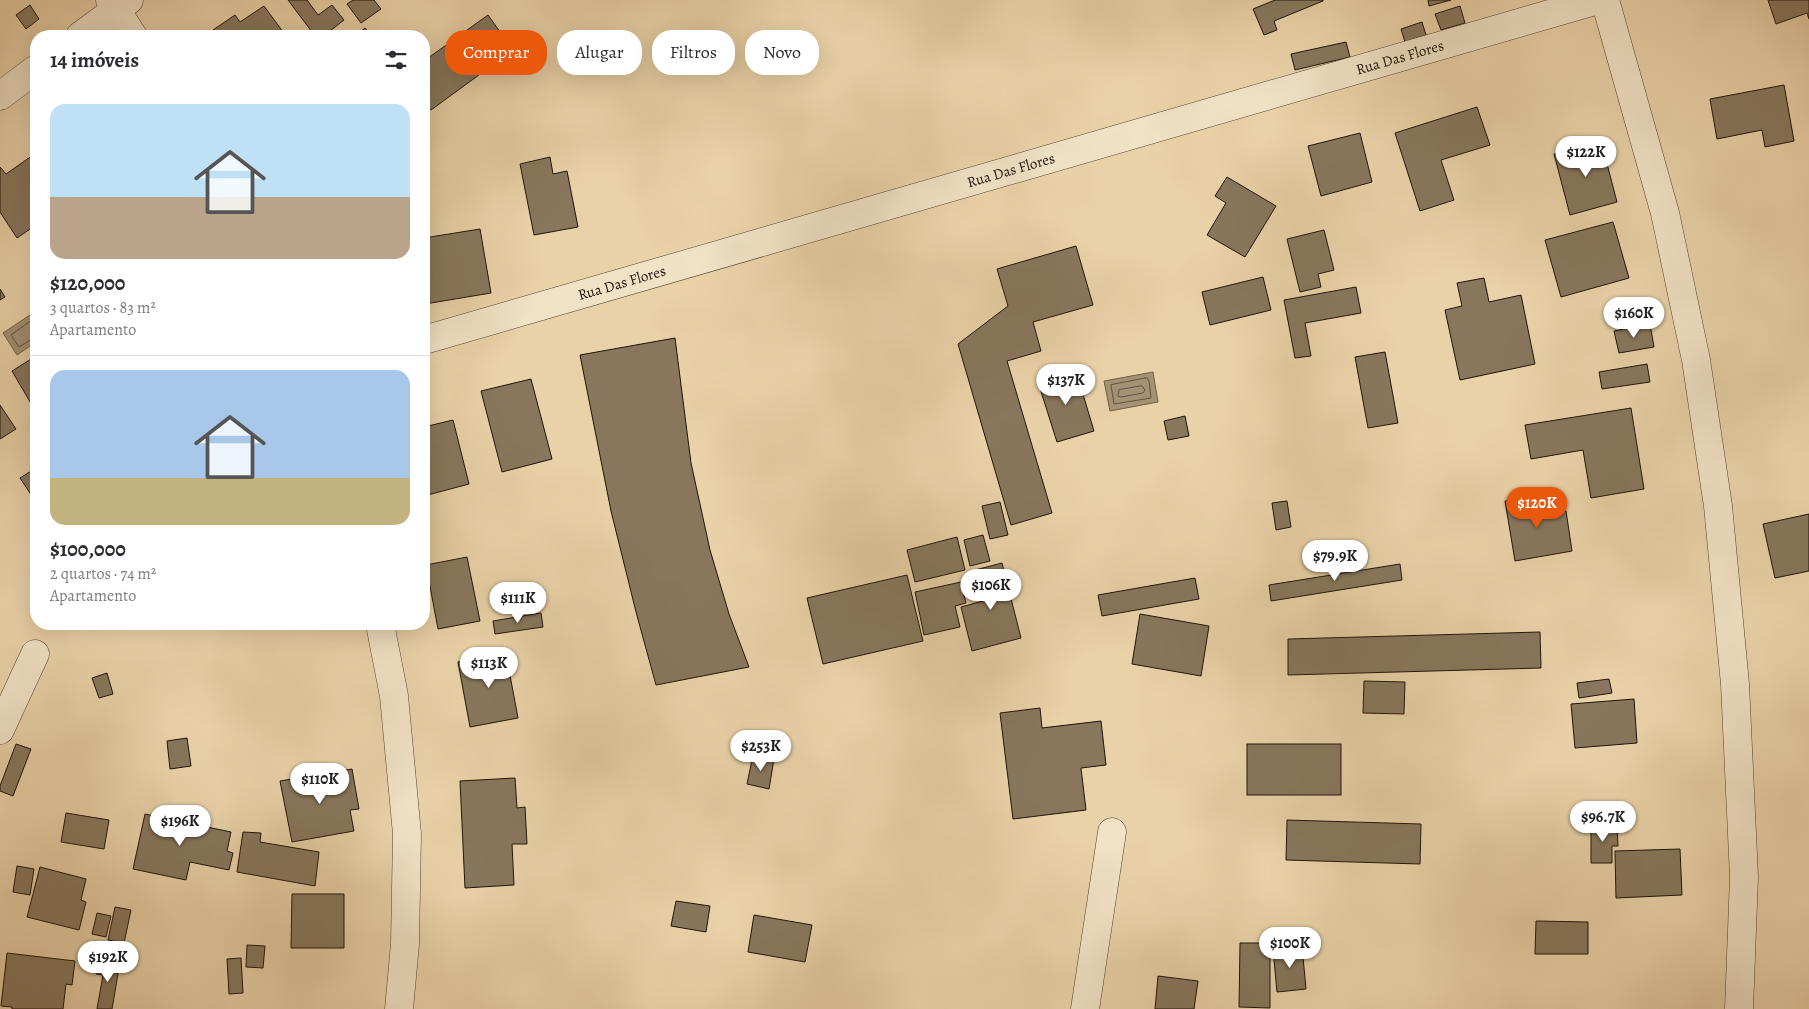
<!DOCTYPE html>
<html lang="pt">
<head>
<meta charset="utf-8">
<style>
	:root { --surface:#fff; --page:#f7f7f7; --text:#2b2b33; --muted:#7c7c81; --line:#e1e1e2; --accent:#ea580c }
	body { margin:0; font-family:Alegreya,serif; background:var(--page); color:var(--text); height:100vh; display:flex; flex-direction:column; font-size:19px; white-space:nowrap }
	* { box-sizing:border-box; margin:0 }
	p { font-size:16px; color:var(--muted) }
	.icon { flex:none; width:28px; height:28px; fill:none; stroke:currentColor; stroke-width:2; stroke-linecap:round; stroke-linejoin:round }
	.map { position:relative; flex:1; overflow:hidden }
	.panel { position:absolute; left:30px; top:30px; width:400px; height:600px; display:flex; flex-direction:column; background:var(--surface); border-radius:20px; box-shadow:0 5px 20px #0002 }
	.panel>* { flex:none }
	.guide { position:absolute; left:445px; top:30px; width:475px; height:45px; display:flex; gap:10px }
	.price { position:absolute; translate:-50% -42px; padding:0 11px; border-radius:18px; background:#fff; color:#222; font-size:16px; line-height:32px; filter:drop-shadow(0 1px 2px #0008) }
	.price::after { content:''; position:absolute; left:50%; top:30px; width:15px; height:11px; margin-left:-8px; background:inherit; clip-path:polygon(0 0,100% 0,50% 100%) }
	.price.on { background:var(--accent); color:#fff }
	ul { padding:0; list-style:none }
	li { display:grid; align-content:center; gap:10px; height:265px; padding:0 20px }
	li+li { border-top:1px solid var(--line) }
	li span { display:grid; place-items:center; height:155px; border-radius:15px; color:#555 }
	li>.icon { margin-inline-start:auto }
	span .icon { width:90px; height:90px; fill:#fffc; stroke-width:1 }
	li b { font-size:21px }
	h2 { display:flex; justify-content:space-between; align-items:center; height:60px; padding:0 20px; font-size:21px }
	.chip { padding:0 18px; border-radius:20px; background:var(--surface); box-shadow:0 5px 20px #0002; font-size:18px; line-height:45px }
	.chip.on { background:var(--accent); color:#fff }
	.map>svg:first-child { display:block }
	.water { fill:#a59173; stroke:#6f5f4a }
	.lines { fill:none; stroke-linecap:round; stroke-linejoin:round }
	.shore { stroke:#625240; stroke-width:1 }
	.building { fill:#88775d; stroke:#1e140c }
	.street-casing { stroke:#514433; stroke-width:29 }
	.street { stroke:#f1e2c6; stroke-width:28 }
	.labels { text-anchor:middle; stroke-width:4; stroke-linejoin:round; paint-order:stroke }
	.street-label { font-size:15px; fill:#1e140c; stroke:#f1e2c6 }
</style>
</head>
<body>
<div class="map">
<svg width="1809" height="1009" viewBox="0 0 1809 1009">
	<rect width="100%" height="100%" fill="#ead2a8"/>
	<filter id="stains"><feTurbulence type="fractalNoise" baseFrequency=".004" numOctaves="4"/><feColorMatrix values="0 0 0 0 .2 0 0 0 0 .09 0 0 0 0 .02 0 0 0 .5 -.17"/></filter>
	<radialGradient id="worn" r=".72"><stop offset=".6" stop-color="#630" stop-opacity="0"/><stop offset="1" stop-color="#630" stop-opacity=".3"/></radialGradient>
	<g class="water">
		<polygon points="36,311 36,342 17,355 3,333"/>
		<polygon points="1153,372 1158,402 1110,411 1104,381"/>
	</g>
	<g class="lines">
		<g class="shore">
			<polyline points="36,317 11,335 19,347 32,339 36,338"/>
			<polygon points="1147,378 1149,381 1151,398 1114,404 1111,385"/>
			<polygon points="1142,386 1145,390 1143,393 1121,397 1118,396 1119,390"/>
		</g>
	</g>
	<g class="building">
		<polygon points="288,0 307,0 318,15 332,5 344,20 330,31 334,36 315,36"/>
		<polygon points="353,0 374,0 381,9 361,23 347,4"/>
		<polygon points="1275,0 1323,0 1323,1 1274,21 1277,30 1264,35 1253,9"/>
		<polygon points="1428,0 1451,0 1429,6"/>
		<polygon points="1768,0 1809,0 1809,19 1807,13 1776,24"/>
		<polygon points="30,5 39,19 26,29 16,15"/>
		<polygon points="264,6 286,36 217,36 213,30 235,15 240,22"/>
		<polygon points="1460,6 1465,23 1441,30 1435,14"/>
		<polygon points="488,15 513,50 431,110 424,100 424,61"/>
		<polygon points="1422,22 1426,35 1405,42 1401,29"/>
		<polygon points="365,28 372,36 355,36"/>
		<polygon points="1346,42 1350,57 1295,70 1291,54"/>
		<polygon points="1784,85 1794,141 1765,147 1762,130 1717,139 1710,99"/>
		<polygon points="1477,107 1490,145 1441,160 1454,200 1420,211 1395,133"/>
		<polygon points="1360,133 1372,182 1321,196 1308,146"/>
		<polygon points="1601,141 1617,202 1570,215 1554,154"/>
		<polygon points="36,153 36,225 17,238 0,212 0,167 6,174"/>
		<polygon points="550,157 553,174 567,171 578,227 534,235 520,164"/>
		<polygon points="1227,177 1276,206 1245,257 1207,235 1226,203 1215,196"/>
		<polygon points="1613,222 1629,278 1561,297 1545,240"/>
		<polygon points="480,229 491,293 425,304 424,238"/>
		<polygon points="1324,230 1334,270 1318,274 1321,287 1300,292 1287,239"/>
		<polygon points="1076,246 1093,305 1033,322 1041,351 1007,361 1052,513 1011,525 958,344 1008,306 997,269"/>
		<polygon points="1263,277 1271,310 1210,325 1202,292"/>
		<polygon points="1484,278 1489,302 1521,295 1535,364 1460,380 1445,310 1462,306 1457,283"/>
		<polygon points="1356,287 1361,313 1305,323 1311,356 1295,358 1284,300"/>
		<polygon points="0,289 5,297 0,300"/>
		<polygon points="1650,324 1654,347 1619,353 1614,331"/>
		<polygon points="675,338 691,463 710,550 729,614 749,667 656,685 636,612 611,511 580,355"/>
		<polygon points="1385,352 1398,423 1368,428 1355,357"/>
		<polygon points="36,356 36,412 12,371"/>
		<polygon points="1647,364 1650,382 1602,389 1599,372"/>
		<polygon points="1076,371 1094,431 1057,442 1038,382"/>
		<polygon points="531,379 552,459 502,472 481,391"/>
		<polygon points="0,405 16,429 0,439"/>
		<polygon points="1631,408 1644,489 1591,498 1583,450 1531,459 1525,425"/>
		<polygon points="1185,416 1189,436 1168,440 1164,421"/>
		<polygon points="453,420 469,484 424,496 424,427"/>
		<polygon points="36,468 36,502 20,478"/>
		<polygon points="1543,494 1546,514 1566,511 1572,551 1515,561 1505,501"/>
		<polygon points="1287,501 1291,527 1276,530 1272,503"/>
		<polygon points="1000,502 1008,535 990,539 982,506"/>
		<polygon points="1809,514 1809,571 1775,578 1763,524"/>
		<polygon points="983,535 990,561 970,566 964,540"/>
		<polygon points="957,537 965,570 915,582 907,550"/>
		<polygon points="467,557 480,621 438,629 426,565"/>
		<polygon points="1002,563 1021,638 972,651 961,607 983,601 975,570"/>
		<polygon points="1400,564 1402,580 1271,601 1269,585"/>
		<polygon points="907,575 923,641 823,664 807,598"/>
		<polygon points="1195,578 1199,599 1102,616 1098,595"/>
		<polygon points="961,582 966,603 955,606 960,627 924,635 915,592"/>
		<polygon points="541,613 543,627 495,634 493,621"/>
		<polygon points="1140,614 1209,626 1201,676 1132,664"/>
		<polygon points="1540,632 1541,668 1288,675 1288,639"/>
		<polygon points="512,651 516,669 509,670 518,718 470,727 458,662"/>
		<polygon points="107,673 113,694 99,698 92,678"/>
		<polygon points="1609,679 1612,693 1579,698 1577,683"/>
		<polygon points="1364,681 1405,682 1404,714 1363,713"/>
		<polygon points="1634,699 1637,743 1575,748 1571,704"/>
		<polygon points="1040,708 1042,728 1101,721 1106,765 1081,768 1086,810 1013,819 1000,713"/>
		<polygon points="187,738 191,766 170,769 167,741"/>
		<polygon points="16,744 31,749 13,796 0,791 0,786"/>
		<rect x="1247" y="744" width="94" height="51"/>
		<polygon points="753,755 774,759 769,789 747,784"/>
		<polygon points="352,769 359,809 350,810 354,831 292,842 280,781"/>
		<polygon points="515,778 517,808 525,807 527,844 512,844 514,885 465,888 460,781"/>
		<polygon points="66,813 109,820 104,849 61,842"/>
		<polygon points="145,814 231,832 227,851 233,853 229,870 190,862 186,880 133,869"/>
		<polygon points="1287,820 1421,824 1420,864 1286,860"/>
		<polygon points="1617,824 1618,846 1612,846 1612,863 1591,863 1591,825"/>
		<polygon points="243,832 261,833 260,842 319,852 315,886 237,872"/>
		<polygon points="1680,849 1682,895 1616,898 1615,851"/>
		<polygon points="17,866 34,869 30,895 13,892"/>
		<polygon points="40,867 86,879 81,900 86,902 79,930 27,917"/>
		<polygon points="292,894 344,894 344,948 291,948"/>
		<polygon points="676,901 710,906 706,932 671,926"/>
		<polygon points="115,907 131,910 124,943 108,940"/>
		<polygon points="97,913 111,916 106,937 92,934"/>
		<polygon points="754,915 812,925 805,962 748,952"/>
		<polygon points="1536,921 1588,922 1588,954 1535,954"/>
		<polygon points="1240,943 1270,943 1270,1008 1239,1007"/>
		<polygon points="247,945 265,946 263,968 246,967"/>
		<polygon points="1302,946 1306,989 1277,992 1273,949"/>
		<polygon points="7,953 75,961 72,985 66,984 63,1009 12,1009 12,1007 1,1006"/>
		<polygon points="241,958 243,993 229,994 227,959"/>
		<polygon points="99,959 120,962 112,1009 97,1009 103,975 96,974"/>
		<polygon points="1158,976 1198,981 1194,1009 1155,1009"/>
	</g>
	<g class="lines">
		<defs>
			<g id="street">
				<polyline points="110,0 133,36"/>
				<polyline points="1605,0 1665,213 1696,360 1718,506 1735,684 1744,877 1739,1009"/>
				<polyline points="80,36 129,0"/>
				<polyline points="0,96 36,69"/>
				<path id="s1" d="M424,340L1598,0"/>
				<polyline points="380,624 394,696 407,834 405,944 399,1009"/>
				<polyline points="0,730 35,654"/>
				<polyline points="1085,1009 1112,832"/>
			</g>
		</defs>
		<use href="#street" class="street-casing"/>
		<use href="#street" class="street"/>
	</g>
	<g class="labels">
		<g class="street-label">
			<text dy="5" stroke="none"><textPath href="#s1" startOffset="1016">Rua Das Flores</textPath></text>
			<text dy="5" stroke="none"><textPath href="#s1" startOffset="611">Rua Das Flores</textPath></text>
			<text dy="5" stroke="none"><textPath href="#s1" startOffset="206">Rua Das Flores</textPath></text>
		</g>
	</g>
	<rect width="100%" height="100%" filter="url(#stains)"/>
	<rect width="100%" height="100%" fill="url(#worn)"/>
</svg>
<b class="price" style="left:1586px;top:178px">$122K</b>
<b class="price" style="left:1634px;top:339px">$160K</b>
<b class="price" style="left:1066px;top:406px">$137K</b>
<b class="price on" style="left:1537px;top:529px">$120K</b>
<b class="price" style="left:1335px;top:582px">$79.9K</b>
<b class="price" style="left:991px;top:611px">$106K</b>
<b class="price" style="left:518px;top:624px">$111K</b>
<b class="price" style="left:489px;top:689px">$113K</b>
<b class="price" style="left:761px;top:772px">$253K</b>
<b class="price" style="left:320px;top:805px">$110K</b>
<b class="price" style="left:1603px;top:843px">$96.7K</b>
<b class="price" style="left:180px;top:847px">$196K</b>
<b class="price" style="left:1290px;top:969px">$100K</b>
<b class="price" style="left:108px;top:983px">$192K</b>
<div class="guide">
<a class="chip on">Comprar</a>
<a class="chip">Alugar</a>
<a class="chip">Filtros</a>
<a class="chip">Novo</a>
</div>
<section class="panel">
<h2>14 imóveis<svg class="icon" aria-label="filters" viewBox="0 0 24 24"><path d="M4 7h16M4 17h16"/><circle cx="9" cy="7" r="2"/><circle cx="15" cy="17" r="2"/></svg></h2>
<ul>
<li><span style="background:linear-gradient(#bfe0f5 60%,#b9a48a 0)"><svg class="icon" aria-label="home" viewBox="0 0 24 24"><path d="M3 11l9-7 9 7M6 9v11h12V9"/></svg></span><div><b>$120,000</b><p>3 quartos · 83 m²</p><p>Apartamento</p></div></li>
<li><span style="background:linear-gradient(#a9c7e8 70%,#c2b280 0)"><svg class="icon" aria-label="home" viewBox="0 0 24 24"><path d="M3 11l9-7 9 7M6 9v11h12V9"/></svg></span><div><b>$100,000</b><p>2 quartos · 74 m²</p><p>Apartamento</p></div></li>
</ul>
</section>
</div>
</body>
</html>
